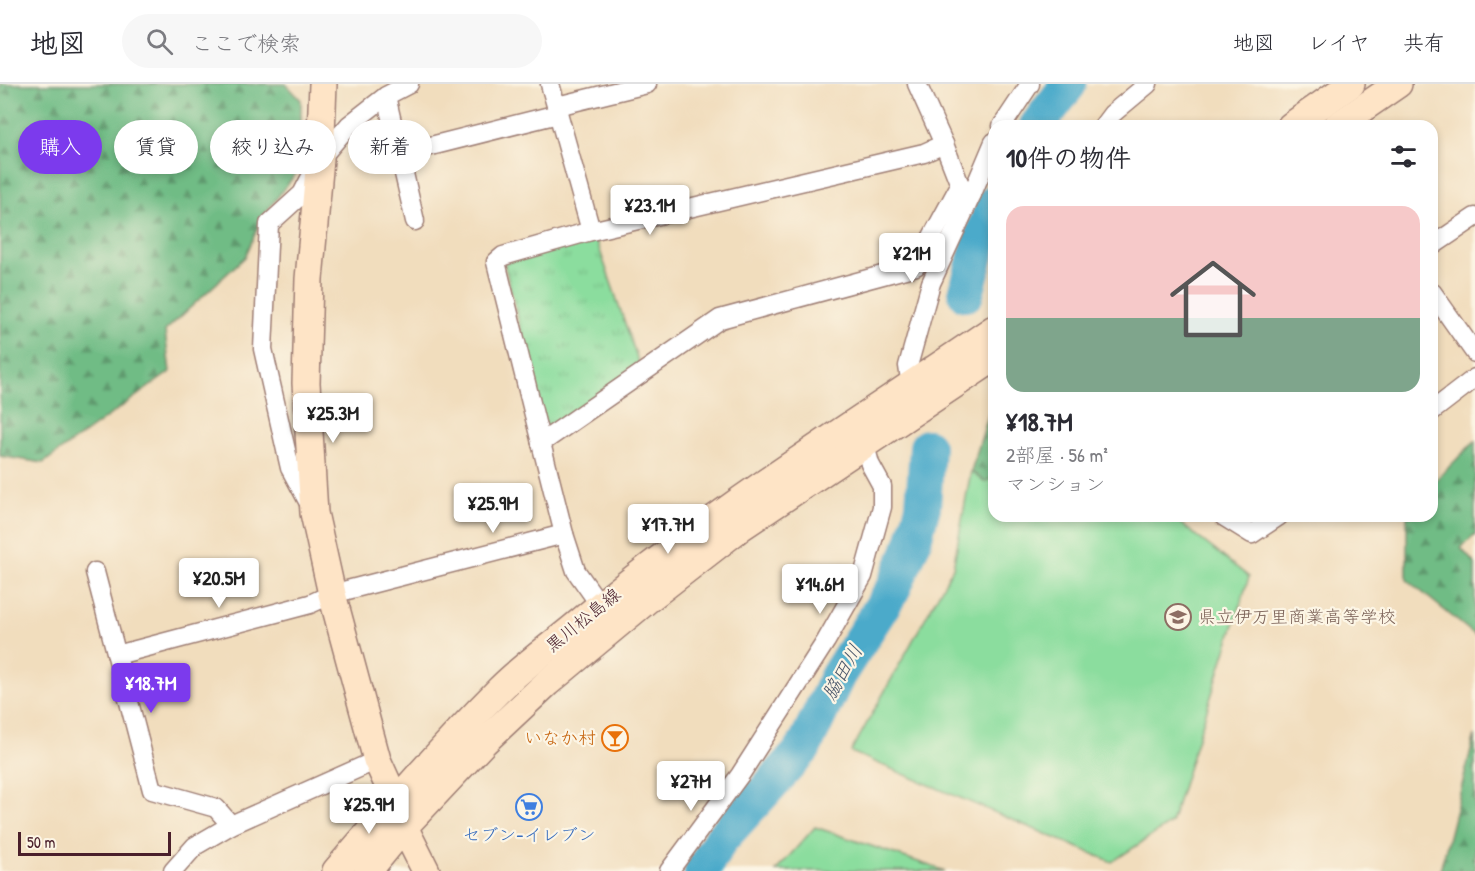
<!DOCTYPE html>
<html lang="ja">
<head>
<meta charset="utf-8">
<style>
	:root { --surface:#fff; --page:#f7f7f7; --text:#2b2b33; --muted:#7c7c81; --line:#e1e1e2; --accent:#7c3aed }
	body { margin:0; font-family:"Patrick Hand","Klee One",sans-serif; background:var(--page); color:var(--text); height:100vh; display:flex; flex-direction:column; font-size:22px; white-space:nowrap }
	* { box-sizing:border-box; margin:0 }
	p { font-size:20px; color:var(--muted) }
	.icon { flex:none; width:33px; height:33px; fill:none; stroke:currentColor; stroke-width:2; stroke-linecap:round; stroke-linejoin:round }
	.map { position:relative; flex:1; overflow:hidden }
	.side { position:absolute; left:988px; top:36px; width:450px; height:402px; display:flex; flex-direction:column; background:var(--surface); border-radius:18px; box-shadow:0 3px 9px #0003 }
	.side>* { flex:none }
	.hud { position:absolute; left:18px; top:36px; width:570px; height:54px; display:flex; gap:12px }
	.scale { position:absolute; left:18px; bottom:15px; width:153px; box-sizing:border-box; padding-left:6px; border:3px solid #4a1f2b; border-top:0; font-size:16px; line-height:21px; white-space:nowrap; color:#4a1f2b; -webkit-text-stroke:4px #fcf5e5; paint-order:stroke }
	.price { position:absolute; translate:-50% -51px; padding:0 14px; border-radius:6px; background:#fff; color:#222; font-size:20px; line-height:39px; filter:drop-shadow(0 2px 3px #0008) }
	.price::after { content:''; position:absolute; left:50%; top:36px; width:18px; height:14px; margin-left:-9px; background:inherit; clip-path:polygon(0 0,100% 0,50% 100%) }
	.price.active { background:var(--accent); color:#fff }
	ul { padding:0; list-style:none }
	li { display:grid; align-content:center; gap:12px; height:318px; padding:0 18px }
	li+li { border-top:2px solid var(--line) }
	li span { display:grid; place-items:center; height:186px; border-radius:18px; color:#555 }
	li>.icon { margin-inline-start:auto }
	span .icon { width:108px; height:108px; fill:#fffc; stroke-width:1 }
	li b { font-size:26px }
	h2 { display:flex; justify-content:space-between; align-items:center; height:72px; padding:0 18px; font-size:26px }
	.pill { padding:0 21px; border-radius:27px; background:var(--surface); box-shadow:0 3px 9px #0003; font-size:21px; line-height:54px }
	.pill.active { background:var(--accent); color:#fff }
	header { display:flex; align-items:center; gap:36px; box-sizing:border-box; height:84px; padding:0 30px; background:var(--surface); border-bottom:2px solid var(--line) }
	header strong { font-size:28px }
	nav { display:flex; gap:33px; margin-inline-start:auto; font-size:21px }
	.search { width:420px; height:54px; background:var(--page); display:flex; align-items:center; gap:15px; box-sizing:border-box; padding:0 21px; border-radius:33px; color:var(--muted); font-size:22px }
	.map>svg:first-child { display:block }
	.grass { fill:url(#grass-tufts); stroke:#6a7e64; stroke-width:1.5 }
	.forest { fill:url(#forest-firs); stroke:#5d6e58; stroke-width:1.5 }
	.pitch { fill:#8bdd9e; stroke:#6a7e64; stroke-width:1.5 }
	.lines { fill:none; stroke-linecap:round; stroke-linejoin:round }
	.river { stroke:#4baaca; stroke-width:36 }
	.street-casing { stroke:#9e7e74; stroke-width:21 }
	.secondary-casing { stroke:#9e7e74; stroke-width:30 }
	.street { stroke:#fff; stroke-width:18 }
	.secondary { stroke:#fee4c6; stroke-width:27 }
	.labels { text-anchor:middle; stroke-width:4.5; stroke-linejoin:round; paint-order:stroke }
	.education-label { font-size:18px; fill:#785e54; stroke:#fcf5e5; text-anchor:start }
	.street-label { font-size:18px; fill:#4a1f2b; stroke:#fcf5e5 }
	.food-label { font-size:18px; fill:#c56008; stroke:#fcf5e5; text-anchor:end }
	.shop-label { font-size:18px; fill:#366cbe; stroke:#fcf5e5 }
	.water-label { font-size:20px; font-style:italic; fill:#4a576b; stroke:#fcf5e5 }
</style>
</head>
<body>
<header>
<strong>地図</strong>
<div class="search"><svg class="icon" aria-label="search" viewBox="0 0 24 24"><circle cx="10" cy="10" r="6"/><path d="M15 15l6 6"/></svg>ここで検索</div>
<nav><a>地図</a><a>レイヤ</a><a>共有</a></nav>
</header>
<div class="map">
<svg width="1475" height="787" viewBox="0 0 1475 787">
	<defs>
		<pattern id="grass-tufts" width="24" height="20" patternUnits="userSpaceOnUse" patternTransform="scale(1.5)"><rect width="24" height="20" fill="#8bdd9e"/><path d="M3 7l-1-3M5 7V3M7 7l1-3M15 17l-1-3M17 17v-4M19 17l1-3" fill="none" stroke="#79bd88"/></pattern>
		<pattern id="forest-firs" width="22" height="20" patternUnits="userSpaceOnUse" patternTransform="scale(1.5)"><rect width="22" height="20" fill="#70bc85"/><path d="M5 1l3.5 6h-7zM16 11l3.5 6h-7z" fill="#5e986d"/></pattern>
	</defs>
	<rect width="100%" height="100%" fill="#fcf5e5"/>
	<filter id="ink" filterUnits="userSpaceOnUse"><feTurbulence type="fractalNoise" baseFrequency=".0167" numOctaves="2"/><feDisplacementMap in="SourceGraphic" scale="12" xChannelSelector="R" yChannelSelector="G"/><feConvolveMatrix kernelMatrix="1 2 1 2 8 2 1 2 1" color-interpolation-filters="sRGB"/></filter>
	<filter id="wash" filterUnits="userSpaceOnUse"><feTurbulence type="fractalNoise" baseFrequency=".008" numOctaves="4" result="noise"/><feDisplacementMap in="SourceGraphic" scale="24" xChannelSelector="R" yChannelSelector="G"/><feGaussianBlur stdDeviation="1.35" result="paint"/><feColorMatrix in="noise" values="0 0 0 0 0 0 0 0 0 0 0 0 0 0 0 0 0 1.4 0 .05"/><feComposite in="paint" operator="in"/></filter>
	<g filter="url(#wash)">
		<rect width="100%" height="100%" fill="#f1ddbd"/>
		<polygon class="grass" points="595,152 639,280 546,347 504,179"/>
		<g class="forest">
			<polygon points="0,0 286,0 301,16 301,83 263,132 245,173 165,247 170,288 43,379 0,372"/>
			<polygon points="994,314 994,393 985,398 971,387"/>
			<polygon points="1475,357 1475,451 1461,464 1475,480 1475,551 1407,496 1407,432 1432,432 1433,399"/>
			<polygon points="1475,651 1475,787 1440,787"/>
		</g>
		<g class="pitch">
			<polygon points="971,387 984,398 994,393 994,432 1171,432 1249,493 1171,739 1112,778 851,668 953,484"/>
			<polygon points="815,743 945,787 776,787"/>
		</g>
		<g class="lines">
			<g class="river">
				<polyline points="1037,42 1069,0"/>
				<polyline points="966,210 979,160 994,119"/>
				<polyline points="702,787 721,755 803,665 838,591 893,505 913,459 923,423 927,363"/>
			</g>
		</g>
	</g>
	<g filter="url(#ink)">
		<g class="lines">
			<defs>
				<g id="street">
					<polyline points="550,0 591,147"/>
					<polyline points="386,12 415,137"/>
					<polyline points="557,22 647,0"/>
					<polyline points="1002,42 1030,0"/>
					<polyline points="1103,42 1112,30 1148,0"/>
					<polyline points="399,70 558,30"/>
					<polyline points="963,103 972,110 994,58"/>
					<polyline points="1432,162 1475,133"/>
					<polyline points="1432,208 1475,269"/>
					<polyline points="911,302 908,282 931,199 972,110"/>
					<polyline points="1432,327 1475,294"/>
					<polyline points="541,359 496,178 503,172 591,147 924,69 944,60"/>
					<polyline points="310,421 290,384 263,265 269,140 302,110 320,75 349,41 386,12 409,0"/>
					<polyline points="1223,432 1252,450 1279,432"/>
					<polyline points="564,450 541,359 720,235 916,182 960,101 944,60 917,0"/>
					<polyline points="95,488 152,706 216,724 231,741"/>
					<polyline points="117,571 310,520 332,510 564,450 576,487 600,521"/>
					<polyline points="173,787 195,762 231,741 377,676"/>
					<polyline points="669,787 740,691 826,557 863,492 882,423 882,402 870,380 865,361"/>
				</g>
				<g id="secondary">
					<polyline points="323,0 320,75 309,195 306,299 314,429 332,510 377,676 396,718 404,743 426,787"/>
					<polyline points="1291,42 1351,0"/>
					<polyline points="1337,42 1398,0"/>
					<path d="M336,787C389,725 442,663 500,605C524,581 554,560 580,538C710,429 855,340 994,245"/>
					<polyline points="368,787 404,743 484,658 547,599 647,516 741,443 994,274"/>
				</g>
			</defs>
			<use href="#street" class="street-casing"/>
			<use href="#secondary" class="secondary-casing"/>
			<use href="#street" class="street"/>
			<use href="#secondary" class="secondary"/>
		</g>
	</g>
	<defs>
		<symbol id="school-ring" viewBox="-11 -11 22 22"><circle r="9.5" fill="#fcf5e5" stroke="#8d6e63" stroke-width="1.5"/><path d="M0-5L7-2L0 1L-7-2ZM-4 1L0 2.5L4 1V4Q0 6-4 4Z" fill="#8d6e63"/></symbol>
		<symbol id="bar-ring" viewBox="-11 -11 22 22"><circle r="9.5" fill="#fcf5e5" stroke="#e8710a" stroke-width="1.5"/><path d="M-6-5H6L.8 .8V4.5H3.5V6h-7V4.5H-.8V.8Z" fill="#e8710a"/></symbol>
		<symbol id="supermarket-ring" viewBox="-11 -11 22 22"><circle r="9.5" fill="#fcf5e5" stroke="#3f7fe0" stroke-width="1.5"/><path d="M-6-5.5h2.5l.6 2H6L4.5 2H-2.5L-4.4-4H-6ZM-1.5 3.2a1.3 1.3 0 1 0 .1 0ZM3 3.2a1.3 1.3 0 1 0 .1 0Z" fill="#3f7fe0"/></symbol>
	</defs>
	<g fill-rule="evenodd">
		<use href="#school-ring" x="1163" y="518" width="30" height="30"/>
		<use href="#bar-ring" x="600" y="639" width="30" height="30"/>
		<use href="#supermarket-ring" x="514" y="708" width="30" height="30"/>
	</g>
	<g class="labels">
		<g class="education-label">
			<text x="1198" y="539">県立伊万里商業高等学校</text>
		</g>
		<g class="street-label">
			<text transform="translate(583 536) rotate(-39)" y="6">黒川松島線</text>
		</g>
		<g class="food-label">
			<text x="596" y="660">いなか村</text>
		</g>
		<g class="shop-label">
			<text x="529" y="757">セブン-イレブン</text>
		</g>
		<g class="water-label">
			<text transform="translate(842 588) rotate(-60)" y="7">脇田川</text>
		</g>
	</g>
</svg>
<div class="scale">50 m</div>
<b class="price" style="left:650px;top:152px">¥23.1M</b>
<b class="price" style="left:912px;top:200px">¥21M</b>
<b class="price" style="left:333px;top:360px">¥25.3M</b>
<b class="price" style="left:493px;top:450px">¥25.9M</b>
<b class="price" style="left:668px;top:471px">¥17.7M</b>
<b class="price" style="left:219px;top:525px">¥20.5M</b>
<b class="price" style="left:820px;top:531px">¥14.6M</b>
<b class="price active" style="left:151px;top:630px">¥18.7M</b>
<b class="price" style="left:691px;top:728px">¥27M</b>
<b class="price" style="left:369px;top:751px">¥25.9M</b>
<div class="hud">
<a class="pill active">購入</a>
<a class="pill">賃貸</a>
<a class="pill">絞り込み</a>
<a class="pill">新着</a>
</div>
<section class="side">
<h2>10件の物件<svg class="icon" aria-label="filters" viewBox="0 0 24 24"><path d="M4 7h16M4 17h16"/><circle cx="9" cy="7" r="2"/><circle cx="15" cy="17" r="2"/></svg></h2>
<ul>
<li><span style="background:linear-gradient(#f6c9c9 60%,#7fa58c 0)"><svg class="icon" aria-label="home" viewBox="0 0 24 24"><path d="M3 11l9-7 9 7M6 9v11h12V9"/></svg></span><div><b>¥18.7M</b><p>2部屋 · 56 m²</p><p>マンション</p></div></li>
</ul>
</section>
</div>
</body>
</html>
